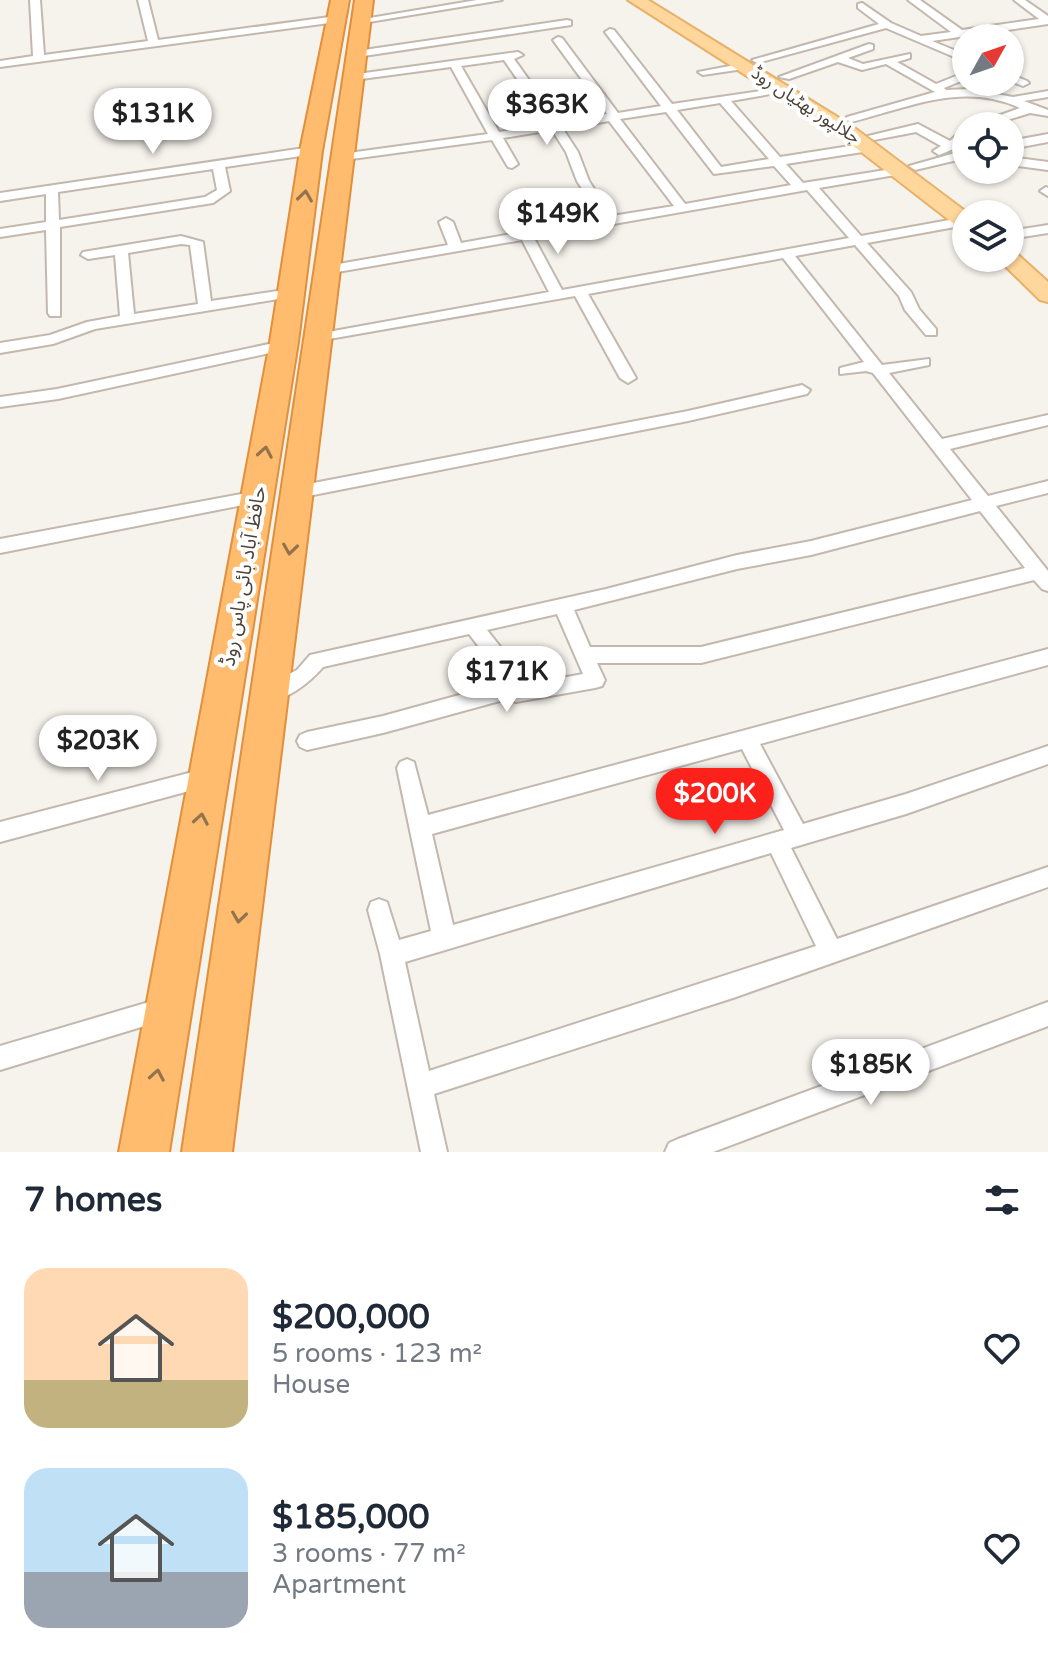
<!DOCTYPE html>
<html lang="en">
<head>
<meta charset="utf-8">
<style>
	:root { --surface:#fff; --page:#f6f6f7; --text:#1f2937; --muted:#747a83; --accent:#fd211c }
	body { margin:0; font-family:"Varela Round","Noto Sans Arabic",sans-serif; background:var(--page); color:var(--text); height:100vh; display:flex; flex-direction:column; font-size:30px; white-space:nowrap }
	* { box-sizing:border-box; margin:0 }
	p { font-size:26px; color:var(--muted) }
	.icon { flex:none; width:44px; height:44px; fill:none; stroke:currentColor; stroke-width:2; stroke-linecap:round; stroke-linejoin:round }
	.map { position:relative; height:1152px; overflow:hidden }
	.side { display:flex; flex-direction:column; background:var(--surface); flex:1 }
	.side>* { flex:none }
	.needle { width:52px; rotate:50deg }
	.buttons { position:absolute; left:952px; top:24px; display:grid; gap:16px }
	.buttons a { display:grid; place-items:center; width:72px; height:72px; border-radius:50%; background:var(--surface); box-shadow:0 2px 6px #0004; font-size:40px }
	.price { position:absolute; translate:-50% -68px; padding:0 18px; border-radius:28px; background:#fff; color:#222; font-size:26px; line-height:52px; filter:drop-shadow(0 2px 4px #0008) }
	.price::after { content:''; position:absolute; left:50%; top:48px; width:24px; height:18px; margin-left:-12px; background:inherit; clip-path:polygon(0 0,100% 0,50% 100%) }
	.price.selected { background:var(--accent); color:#fff }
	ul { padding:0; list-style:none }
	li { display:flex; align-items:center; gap:24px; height:200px; padding:0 24px }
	li span { display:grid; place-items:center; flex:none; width:224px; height:160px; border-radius:24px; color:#555 }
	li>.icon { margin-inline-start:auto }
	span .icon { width:96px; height:96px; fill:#fffc; stroke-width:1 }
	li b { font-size:34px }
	h2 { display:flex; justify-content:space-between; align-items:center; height:96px; padding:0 24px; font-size:34px }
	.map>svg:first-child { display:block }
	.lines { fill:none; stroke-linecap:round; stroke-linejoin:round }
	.street-casing { stroke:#c2b8ae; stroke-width:4 }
	.primary-casing { stroke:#e7b169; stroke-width:4 }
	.highway-casing { stroke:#e18f3b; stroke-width:4 }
	.street { fill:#fff; fill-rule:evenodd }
	.primary { fill:#ffd69c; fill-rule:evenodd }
	.highway { fill:#ffbc6e; fill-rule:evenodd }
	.oneway { stroke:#93734e }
	.labels { text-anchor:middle; stroke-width:8; stroke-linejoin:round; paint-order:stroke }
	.far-street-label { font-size:18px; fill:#4b4239; stroke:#fff }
	.street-label { font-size:20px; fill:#4b4239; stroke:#fff }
</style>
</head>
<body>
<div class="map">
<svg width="1048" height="1152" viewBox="0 0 1048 1152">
	<rect width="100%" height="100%" fill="#f6f2ec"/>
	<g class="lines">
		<defs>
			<g id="street">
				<polygon points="30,0 40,0 44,55 148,41 138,0 148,0 158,40 337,16 342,19 337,22 0,67 0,61 33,56"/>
				<polygon points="477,0 502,0 363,23 358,20"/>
				<polygon points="908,0 920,0 962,30 1039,19 1014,0 1025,0 1048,16 1048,24 932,41 966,55 966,62 886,28 757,63 752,60 879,24 858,8 858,4 862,3 891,23 921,36 951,32"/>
				<polygon points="567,20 571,21 571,25 357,57 352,54 357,51"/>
				<path d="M610,29L614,30L672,104L788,87V91L731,101L780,157L869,143L875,147L869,151L786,164L803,183L905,167V173L901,174L819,188L861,236L966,217V225L867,243L911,292L919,309L936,329V335H926L905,310L899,296L855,245L795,256L882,365L929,359V365L889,373L942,439L1048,415V425L950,449L988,496L1048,481V493L996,506L1048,571V591L1042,589L1034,580L701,663H597L605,680L602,686L595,688L516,702L507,699L383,733L307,750L300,747L297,741L300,735L307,732L383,716L492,686L483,652L469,634L323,667C311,681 282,706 263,699L260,693L263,687L297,670L310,655L606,589L737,555L811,541L972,500L873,373L866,371L840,374V368L864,362L783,258L588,294L636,378L628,383L620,378L575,296L312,342V336L317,334L549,292L522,240L326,274L321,273V267L448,245L439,222L446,218L453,222L461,243L601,218L577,181L566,152L552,130L503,138L518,164L512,168L508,167L492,140L337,161V155L341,154L488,134L451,67L354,80L348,77L350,75L518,52L523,55L514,59L559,122L607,114L553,40L558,37L562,38L618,113L661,106L605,32ZM504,60L548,124L499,132L461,66ZM720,103L769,159L721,167L677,110ZM666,112L714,174L774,166L791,185L685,204L620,119ZM609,121L674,206L612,216L589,181L578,152L563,129ZM807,190L849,238L562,290L534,238ZM980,511L1025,568L701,647H590L574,610L737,569L811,555ZM557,614L583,674L518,686L510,682L502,649L487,630Z"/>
				<path d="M869,44L873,45V49L848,58L863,64L910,54V58L897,62L936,84L966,72V79L944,88L946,90L969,89L1013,97L1048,91V97L1024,101L1048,110V116L1030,113L988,126H970L1020,108C963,81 907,108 851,122L845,119L847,117L935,92L886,64L862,70L838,62L789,79L779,77Z"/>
				<polygon points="746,63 751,66 750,68 703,75 698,72"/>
				<polygon points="1010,74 1027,81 1029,83 1023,86 1010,81"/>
				<polygon points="918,124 950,141 966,126 966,137 958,147 939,155 933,151 941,146 916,132 874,140 868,136"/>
				<polygon points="1048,134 1048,142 1010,149 1010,141"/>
				<path d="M311,147L315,148V154L225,167L230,191L213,203L60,227V316H50L48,313L46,230L0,237V229L46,222V194L0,201V193ZM213,169L217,190L205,197L59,220L58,192Z"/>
				<polygon points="966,150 966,158 915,170 909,166"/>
				<polygon points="1010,157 1048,162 1048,170 1010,165"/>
				<polygon points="1046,187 1048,188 1048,196 1040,191"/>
				<polygon points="1048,225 1048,233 1010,239 1010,231"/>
				<path d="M181,236L203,242L211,301L291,289L298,293L291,297L95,329L53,344L0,353V343L50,335L87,322L120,316L115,255L88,259L81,255L83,252ZM181,244L190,245L198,304L134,314L128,253Z"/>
				<polygon points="283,341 288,343 288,349 58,399 0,407 0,397 57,389"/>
				<polygon points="802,385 810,390 807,394 688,421 298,498 290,492 298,486 688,411"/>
				<polygon points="257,491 265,497 263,501 0,553 0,539"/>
				<path d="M1048,649V665L760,744L803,824L906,794L1048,746V764L906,814L791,848L837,939L1048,867V887L733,998L434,1094L447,1152H421L380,954L368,910L371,902L379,899L387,902L399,940L431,931L397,768L400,762L407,759L414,762L428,815ZM742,749L784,830L453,925L432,834ZM771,853L816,946L429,1071L405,962Z"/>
				<polygon points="208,768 215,770 218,777 215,784 0,842 0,822"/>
				<polygon points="166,997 174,1001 178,1009 174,1017 0,1070 0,1046"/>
				<polygon points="1048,1002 1048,1026 713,1152 665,1152 669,1143 678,1139"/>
			</g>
			<g id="primary">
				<polygon points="628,0 648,0 852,126 969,214 966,214 966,229 958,227 838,134"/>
				<polygon points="1010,252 1016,253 1048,282 1048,302 1040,300 997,258 1010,258"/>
			</g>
			<g id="highway">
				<polygon points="331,0 349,0 322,151 298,342 169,1152 119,1152 270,342 300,151"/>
				<polygon points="355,0 373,0 232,1152 182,1152"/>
			</g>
		</defs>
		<use href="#street" class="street-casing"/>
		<use href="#primary" class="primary-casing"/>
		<use href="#highway" class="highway-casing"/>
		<use href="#street" class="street"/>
		<use href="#primary" class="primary"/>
		<use href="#highway" class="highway"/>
	</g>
	<defs><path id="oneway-chevron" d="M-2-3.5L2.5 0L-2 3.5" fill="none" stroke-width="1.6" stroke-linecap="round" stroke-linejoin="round" transform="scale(2)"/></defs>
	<g class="oneway">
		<use href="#oneway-chevron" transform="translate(305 196) rotate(-82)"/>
		<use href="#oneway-chevron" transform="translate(265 452) rotate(-80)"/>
		<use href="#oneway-chevron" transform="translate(290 549) rotate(98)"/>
		<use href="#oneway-chevron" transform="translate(201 819) rotate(-80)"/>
		<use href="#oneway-chevron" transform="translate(239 917) rotate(98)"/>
		<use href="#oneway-chevron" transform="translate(157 1075) rotate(-80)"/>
	</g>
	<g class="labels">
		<g class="far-street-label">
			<text transform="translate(806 105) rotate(33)" y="6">جلالپور بھٹیاں روڈ</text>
		</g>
		<g class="street-label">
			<text transform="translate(243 576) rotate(-80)" y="7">حافظ آباد بائی پاس روڈ</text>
		</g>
	</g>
</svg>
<div class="buttons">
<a><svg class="needle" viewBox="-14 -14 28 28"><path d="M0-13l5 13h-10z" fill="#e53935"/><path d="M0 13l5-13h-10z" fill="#747a83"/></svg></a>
<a><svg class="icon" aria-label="locate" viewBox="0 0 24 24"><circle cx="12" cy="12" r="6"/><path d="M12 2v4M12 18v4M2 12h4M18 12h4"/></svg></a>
<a><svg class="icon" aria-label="layers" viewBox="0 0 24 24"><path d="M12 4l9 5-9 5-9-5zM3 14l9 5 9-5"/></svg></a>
</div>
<b class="price" style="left:547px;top:147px">$363K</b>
<b class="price" style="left:153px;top:156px">$131K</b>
<b class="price" style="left:558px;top:256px">$149K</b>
<b class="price" style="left:507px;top:714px">$171K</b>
<b class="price" style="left:98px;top:783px">$203K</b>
<b class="price selected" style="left:715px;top:836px">$200K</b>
<b class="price" style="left:871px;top:1107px">$185K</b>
</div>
<section class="side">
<h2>7 homes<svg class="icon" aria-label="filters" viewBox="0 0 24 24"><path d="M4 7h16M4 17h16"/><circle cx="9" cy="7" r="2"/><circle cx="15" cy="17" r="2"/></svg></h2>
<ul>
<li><span style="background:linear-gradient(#ffd9b3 70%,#c2b280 0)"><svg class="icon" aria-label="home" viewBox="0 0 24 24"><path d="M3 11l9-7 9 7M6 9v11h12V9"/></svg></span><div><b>$200,000</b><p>5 rooms · 123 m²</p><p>House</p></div><svg class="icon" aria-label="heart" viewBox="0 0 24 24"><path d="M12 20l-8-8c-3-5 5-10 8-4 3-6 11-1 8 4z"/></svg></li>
<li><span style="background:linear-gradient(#bfe0f5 65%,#9aa5b1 0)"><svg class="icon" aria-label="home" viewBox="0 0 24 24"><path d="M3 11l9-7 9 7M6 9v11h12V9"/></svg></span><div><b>$185,000</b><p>3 rooms · 77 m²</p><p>Apartment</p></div><svg class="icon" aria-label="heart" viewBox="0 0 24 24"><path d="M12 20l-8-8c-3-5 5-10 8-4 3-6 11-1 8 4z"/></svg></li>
</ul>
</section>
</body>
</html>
